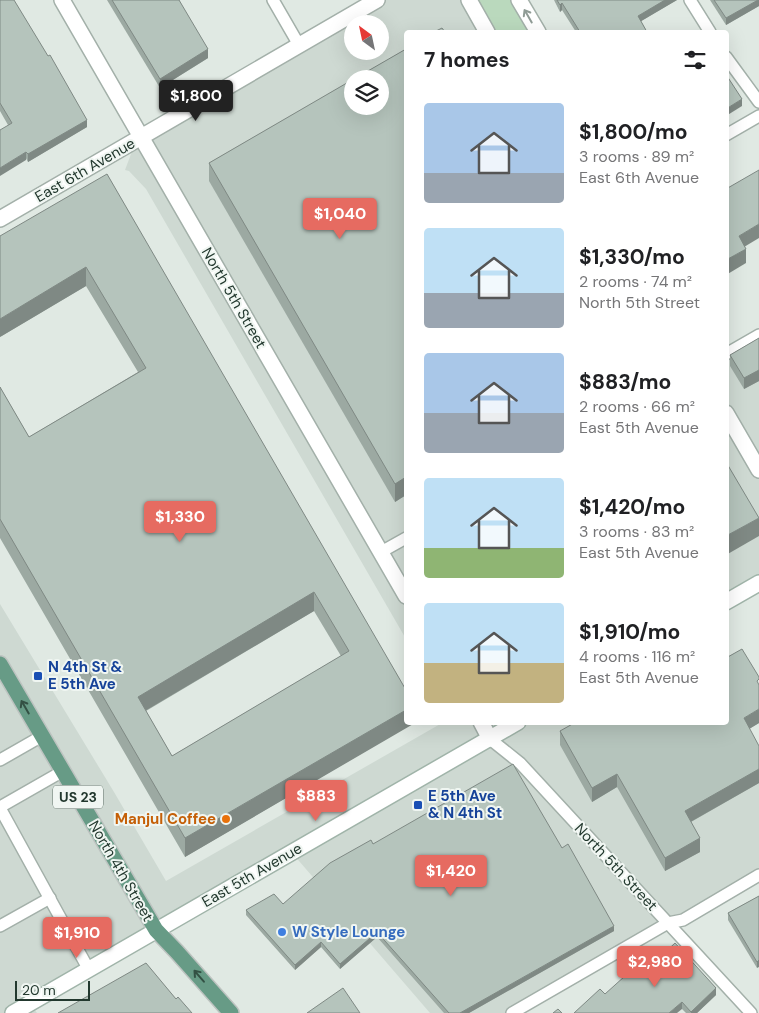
<!DOCTYPE html>
<html lang="en">
<head>
<meta charset="utf-8">
<style>
	:root { --surface:#fff; --page:#f2f2f2; --text:#202124; --muted:#757577; --accent:#e66b61 }
	body { margin:0; font-family:"DM Sans",sans-serif; background:var(--page); color:var(--text); height:100vh; display:flex; flex-direction:column; font-size:19px; white-space:nowrap }
	* { box-sizing:border-box; margin:0 }
	p { font-size:16px; color:var(--muted) }
	.icon { flex:none; width:28px; height:28px; fill:none; stroke:currentColor; stroke-width:2; stroke-linecap:round; stroke-linejoin:round }
	.map { position:relative; flex:1; overflow:hidden }
	.panel { position:absolute; left:404px; top:30px; width:325px; height:695px; display:flex; flex-direction:column; background:var(--surface); border-radius:5px; box-shadow:0 5px 20px #0002 }
	.panel>* { flex:none }
	.needle { width:32px; rotate:327deg }
	.controls { position:absolute; left:344px; top:15px; display:grid; gap:10px }
	.controls a { display:grid; place-items:center; width:45px; height:45px; border-radius:50%; background:var(--surface); box-shadow:0 5px 20px #0002; font-size:25px }
	.scale { position:absolute; left:15px; bottom:12px; width:75px; box-sizing:border-box; padding-left:5px; border:2px solid #22382e; border-top:0; font-size:14px; line-height:18px; white-space:nowrap; color:#22382e; -webkit-text-stroke:4px #f0f6f2; paint-order:stroke }
	.price { position:absolute; translate:-50% -42px; padding:0 11px; border-radius:5px; background:var(--accent); color:#fff; font-size:16px; line-height:32px; filter:drop-shadow(0 1px 2px #0008) }
	.price::after { content:''; position:absolute; left:50%; top:30px; width:15px; height:11px; margin-left:-8px; background:inherit; clip-path:polygon(0 0,100% 0,50% 100%) }
	.price.on { background:#222; color:#fff }
	ul { padding:0; list-style:none }
	li { display:flex; align-items:center; gap:15px; height:125px; padding:0 20px }
	li span { display:grid; place-items:center; flex:none; width:140px; height:100px; border-radius:5px; color:#555 }
	li>.icon { margin-inline-start:auto }
	span .icon { width:60px; height:60px; fill:#fffc; stroke-width:1 }
	li b { font-size:21px }
	h2 { display:flex; justify-content:space-between; align-items:center; height:60px; padding:0 20px; font-size:21px }
	.map>svg:first-child { display:block }
	.built { fill:#ced9d2; fill-rule:evenodd }
	.green { fill:#bad9bd }
	.lines { fill:none; stroke-linecap:round; stroke-linejoin:round }
	.lane-casing { stroke:#a3b0a9; stroke-width:14 }
	.street-casing { stroke:#a3b0a9; stroke-width:18 }
	.secondary-casing { stroke:#a0b4a9; stroke-width:18 }
	.primary-casing { stroke:#bdc3c0; stroke-width:18 }
	.lane { stroke:#fff; stroke-width:11 }
	.street { stroke:#fff; stroke-width:15 }
	.secondary { stroke:#fff; stroke-width:15 }
	.primary { stroke:#679b86; stroke-width:15 }
	.wall { fill:#9ca9a2; fill-rule:evenodd }
	.shaded-wall { fill:#7f8984 }
	.building { fill:#b5c4bc; stroke:#7f8984; fill-rule:evenodd }
	.oneway { stroke:#909c96 }
	.oneway2 { stroke:#335144 }
	.transit-dot { fill:#1a4fb4; stroke:#f0f6f2; stroke-width:2 }
	.food-dot { fill:#e8710a; stroke:#f0f6f2; stroke-width:2 }
	.shop-dot { fill:#3f7fe0; stroke:#f0f6f2; stroke-width:2 }
	.labels { text-anchor:middle; stroke-width:4; stroke-linejoin:round; paint-order:stroke }
	.shield { fill:#f0f6f2; stroke:#607169; stroke-width:1 }
	.shield-label { font-size:14px; font-weight:bold; fill:#22382e }
	.street-label { font-size:15px; fill:#22382e; stroke:#f0f6f2 }
	.transit-label { font-size:15px; font-weight:bold; fill:#164399; stroke:#f0f6f2; text-anchor:start }
	.food-label { font-size:15px; font-weight:bold; fill:#c56008; stroke:#f0f6f2; text-anchor:end }
	.shop-label { font-size:15px; font-weight:bold; fill:#366cbe; stroke:#f0f6f2; text-anchor:start }
</style>
</head>
<body>
<div class="map">
<svg width="759" height="1013" viewBox="0 0 759 1013">
	<rect width="100%" height="100%" fill="#e0e9e3"/>
	<g class="built">
		<path d="M365,0H489L507,32H406V639L146,189L129,171L125,170L140,130ZM352,24H380V51H352ZM352,79H380V106H352Z"/>
		<polygon points="759,340 759,580 726,598 726,359"/>
		<polygon points="0,604 114,792 166,881 442,723 726,722 759,752 759,869 512,1013 430,1013 293,854 31,1005 37,1013 0,1013"/>
	</g>
	<polygon class="green" points="469,0 519,0 538,32 487,32"/>
	<g class="lines">
		<defs>
			<g id="lane">
				<polyline points="273,0 299,45"/>
				<polyline points="690,0 710,32"/>
				<polyline points="726,57 759,102"/>
				<polyline points="726,135 759,116"/>
				<polyline points="726,354 759,335"/>
				<polyline points="381,552 406,538"/>
				<polyline points="490,739 520,763 751,1013"/>
				<polyline points="0,760 42,736"/>
				<polyline points="0,807 63,771"/>
				<polyline points="0,808 89,970"/>
				<polyline points="0,926 50,898"/>
				<polyline points="512,1013 668,923 683,920 759,875"/>
			</g>
			<g id="street">
				<polyline points="62,0 406,596"/>
				<polyline points="469,0 487,32"/>
				<polyline points="519,0 538,32"/>
				<polyline points="0,219 377,0"/>
				<polyline points="726,413 759,470"/>
				<polyline points="481,722 490,739"/>
			</g>
			<g id="secondary">
				<polyline points="726,602 759,583"/>
				<polyline points="13,1013 518,722"/>
			</g>
			<polyline id="primary" points="0,664 156,930 177,952 231,1013"/>
		</defs>
		<use href="#lane" class="lane-casing"/>
		<use href="#street" class="street-casing"/>
		<use href="#secondary" class="secondary-casing"/>
		<use href="#primary" class="primary-casing"/>
		<use href="#lane" class="lane"/>
		<use href="#street" class="street"/>
		<use href="#secondary" class="secondary"/>
		<use href="#primary" class="primary"/>
	</g>
	<g class="wall">
		<polygon points="0,0 87,127 28,162 8,125 0,111"/>
		<polygon points="107,0 179,0 208,58 160,88"/>
		<polygon points="554,0 677,0 641,21 647,32 576,32 562,10 560,12"/>
		<polygon points="710,0 759,0 759,6 726,25"/>
		<polygon points="406,49 406,495 395,502 209,181 209,163"/>
		<path d="M107,174L415,722L185,857L0,538V387L29,437L138,372L86,286L0,337ZM314,611L341,656L172,756L146,711Z"/>
		<polygon points="759,338 759,381 744,389 730,366 730,355"/>
		<polygon points="759,723 749,729 759,783 691,822 700,852 665,871 617,787 592,802 560,745 560,731"/>
		<polygon points="373,844 562,848 614,931 469,1013 444,1013 377,937 340,969 321,947 295,970 246,915 246,910 283,904"/>
		<polygon points="759,896 757,968 728,920 728,913"/>
		<polygon points="642,974 716,995 697,1013 686,1013 682,1009 605,994"/>
	</g>
	<g class="shaded-wall">
		<polygon points="665,0 677,0 638,23 638,16"/>
		<polygon points="758,0 759,0 759,6 726,25 726,18"/>
		<polygon points="562,3 562,10 560,12 560,5"/>
		<polygon points="208,49 208,58 160,88 160,79"/>
		<polygon points="742,99 742,106 726,116 726,109"/>
		<polygon points="87,120 87,127 28,162 28,154"/>
		<polygon points="26,152 26,160 0,176 0,168"/>
		<polygon points="759,224 759,238 739,250 739,236"/>
		<polygon points="746,249 746,263 726,275 726,260"/>
		<polygon points="86,267 86,286 0,337 0,319"/>
		<polygon points="759,370 759,381 744,389 744,378"/>
		<polygon points="406,477 406,495 395,502 395,484"/>
		<polygon points="759,518 759,536 726,555 726,536"/>
		<polygon points="314,592 314,611 138,715 138,697"/>
		<polygon points="759,709 759,723 744,732 744,718"/>
		<polygon points="406,710 406,722 415,722 415,723 185,857 185,838"/>
		<polygon points="759,769 759,783 685,825 685,811"/>
		<polygon points="617,774 617,787 592,802 592,788"/>
		<polygon points="700,838 700,852 665,871 665,858"/>
		<polygon points="614,926 614,931 469,1013 460,1013"/>
		<polygon points="377,932 377,937 340,969 340,964"/>
		<polygon points="321,942 321,947 295,970 295,965"/>
		<polygon points="759,960 759,967 757,968 757,962"/>
		<polygon points="716,988 716,995 697,1013 691,1013 691,1012"/>
		<polygon points="682,1002 682,1009 677,1013 669,1013"/>
	</g>
	<g class="building">
		<polygon points="0,0 14,0 48,56 50,55 87,120 28,154 26,152 0,168 0,130 12,123 0,103"/>
		<polygon points="112,0 179,0 208,49 160,79"/>
		<polygon points="557,0 665,0 638,16 647,32 580,32 562,3 560,5"/>
		<polygon points="714,0 758,0 726,18"/>
		<polygon points="442,28 445,32 434,32"/>
		<polygon points="406,49 406,477 395,484 209,163 352,80 352,106 380,106 380,79 354,79"/>
		<polygon points="726,76 727,76 742,99 726,109"/>
		<polygon points="759,170 759,224 739,236 746,249 726,260 726,189"/>
		<path d="M107,174L406,690V710L185,838L0,519V387L29,437L146,368L86,267L0,319V236ZM314,592L349,651L172,756L138,697Z"/>
		<polygon points="759,338 759,370 744,378 730,355"/>
		<polygon points="726,462 759,518 726,536"/>
		<polygon points="742,649 759,677 759,679 757,681 759,685 759,709 744,718 759,746 759,769 685,811 700,838 665,858 617,774 592,788 560,731 576,722 726,722 726,658"/>
		<polygon points="513,764 562,848 568,844 614,926 460,1013 449,1013 377,932 340,964 321,942 295,965 246,910 274,894 283,904 330,863 371,840 373,844"/>
		<polygon points="759,896 759,960 757,962 728,913"/>
		<polygon points="675,943 716,988 691,1012 682,1002 669,1013 574,1013 600,989 605,994 635,967 642,974"/>
		<polygon points="146,963 176,999 178,997 192,1013 58,1013"/>
		<polygon points="343,988 360,1013 307,1013"/>
		<polygon points="558,1009 562,1013 553,1013"/>
	</g>
	<defs><path id="oneway-shaft" d="M-6 0H5M1.5-3L5.5 0L1.5 3" fill="none" stroke-width="1.6" stroke-linecap="round" stroke-linejoin="round" transform="scale(1.25)"/></defs>
	<use class="oneway" href="#oneway-shaft" transform="translate(528 16) rotate(-120)"/>
	<g class="oneway2">
		<use href="#oneway-shaft" transform="translate(25 707) rotate(-120)"/>
		<use href="#oneway-shaft" transform="translate(199 976) rotate(-131)"/>
	</g>
	<g class="transit-dot">
		<rect x="33" y="671" width="10" height="10" rx="2.5"/>
		<rect x="413" y="800" width="10" height="10" rx="2.5"/>
	</g>
	<circle class="food-dot" cx="226" cy="819" r="5"/>
	<circle class="shop-dot" cx="282" cy="932" r="5"/>
	<g class="labels">
		<rect class="shield" x="53" y="785.5" width="50" height="23" rx="4"/>
		<g class="shield-label">
			<text x="78" y="802">US 23</text>
		</g>
		<g class="street-label">
			<text transform="translate(85 170) rotate(-30)" y="5">East 6th Avenue</text>
			<text transform="translate(234 298) rotate(60)" y="5">North 5th Street</text>
			<text transform="translate(616 867) rotate(47)" y="5">North 5th Street</text>
			<text transform="translate(121 871) rotate(60)" y="5">North 4th Street</text>
			<text transform="translate(252 875) rotate(-30)" y="5">East 5th Avenue</text>
		</g>
		<g class="transit-label">
			<text x="48" y="672">N 4th St &amp;<tspan x="48" dy="17">E 5th Ave</tspan></text>
			<text x="428" y="801">E 5th Ave<tspan x="428" dy="17">&amp; N 4th St</tspan></text>
		</g>
		<g class="food-label">
			<text x="216" y="824">Manjul Coffee</text>
		</g>
		<g class="shop-label">
			<text x="292" y="937">W Style Lounge</text>
		</g>
	</g>
</svg>
<div class="controls">
<a><svg class="needle" viewBox="-14 -14 28 28"><path d="M0-13l5 13h-10z" fill="#e53935"/><path d="M0 13l5-13h-10z" fill="#757577"/></svg></a>
<a><svg class="icon" aria-label="layers" viewBox="0 0 24 24"><path d="M12 4l9 5-9 5-9-5zM3 14l9 5 9-5"/></svg></a>
</div>
<div class="scale">20 m</div>
<b class="price on" style="left:196px;top:122px">$1,800</b>
<b class="price" style="left:340px;top:240px">$1,040</b>
<b class="price" style="left:180px;top:543px">$1,330</b>
<b class="price" style="left:316px;top:822px">$883</b>
<b class="price" style="left:451px;top:897px">$1,420</b>
<b class="price" style="left:77px;top:959px">$1,910</b>
<b class="price" style="left:655px;top:988px">$2,980</b>
<section class="panel">
<h2>7 homes<svg class="icon" aria-label="filters" viewBox="0 0 24 24"><path d="M4 7h16M4 17h16"/><circle cx="9" cy="7" r="2"/><circle cx="15" cy="17" r="2"/></svg></h2>
<ul>
<li><span style="background:linear-gradient(#a9c7e8 70%,#9aa5b1 0)"><svg class="icon" aria-label="home" viewBox="0 0 24 24"><path d="M3 11l9-7 9 7M6 9v11h12V9"/></svg></span><div><b>$1,800/mo</b><p>3 rooms · 89 m²</p><p>East 6th Avenue</p></div></li>
<li><span style="background:linear-gradient(#bfe0f5 65%,#9aa5b1 0)"><svg class="icon" aria-label="home" viewBox="0 0 24 24"><path d="M3 11l9-7 9 7M6 9v11h12V9"/></svg></span><div><b>$1,330/mo</b><p>2 rooms · 74 m²</p><p>North 5th Street</p></div></li>
<li><span style="background:linear-gradient(#a9c7e8 60%,#9aa5b1 0)"><svg class="icon" aria-label="home" viewBox="0 0 24 24"><path d="M3 11l9-7 9 7M6 9v11h12V9"/></svg></span><div><b>$883/mo</b><p>2 rooms · 66 m²</p><p>East 5th Avenue</p></div></li>
<li><span style="background:linear-gradient(#bfe0f5 70%,#8fb573 0)"><svg class="icon" aria-label="home" viewBox="0 0 24 24"><path d="M3 11l9-7 9 7M6 9v11h12V9"/></svg></span><div><b>$1,420/mo</b><p>3 rooms · 83 m²</p><p>East 5th Avenue</p></div></li>
<li><span style="background:linear-gradient(#bfe0f5 60%,#c2b280 0)"><svg class="icon" aria-label="home" viewBox="0 0 24 24"><path d="M3 11l9-7 9 7M6 9v11h12V9"/></svg></span><div><b>$1,910/mo</b><p>4 rooms · 116 m²</p><p>East 5th Avenue</p></div></li>
</ul>
</section>
</div>
</body>
</html>
